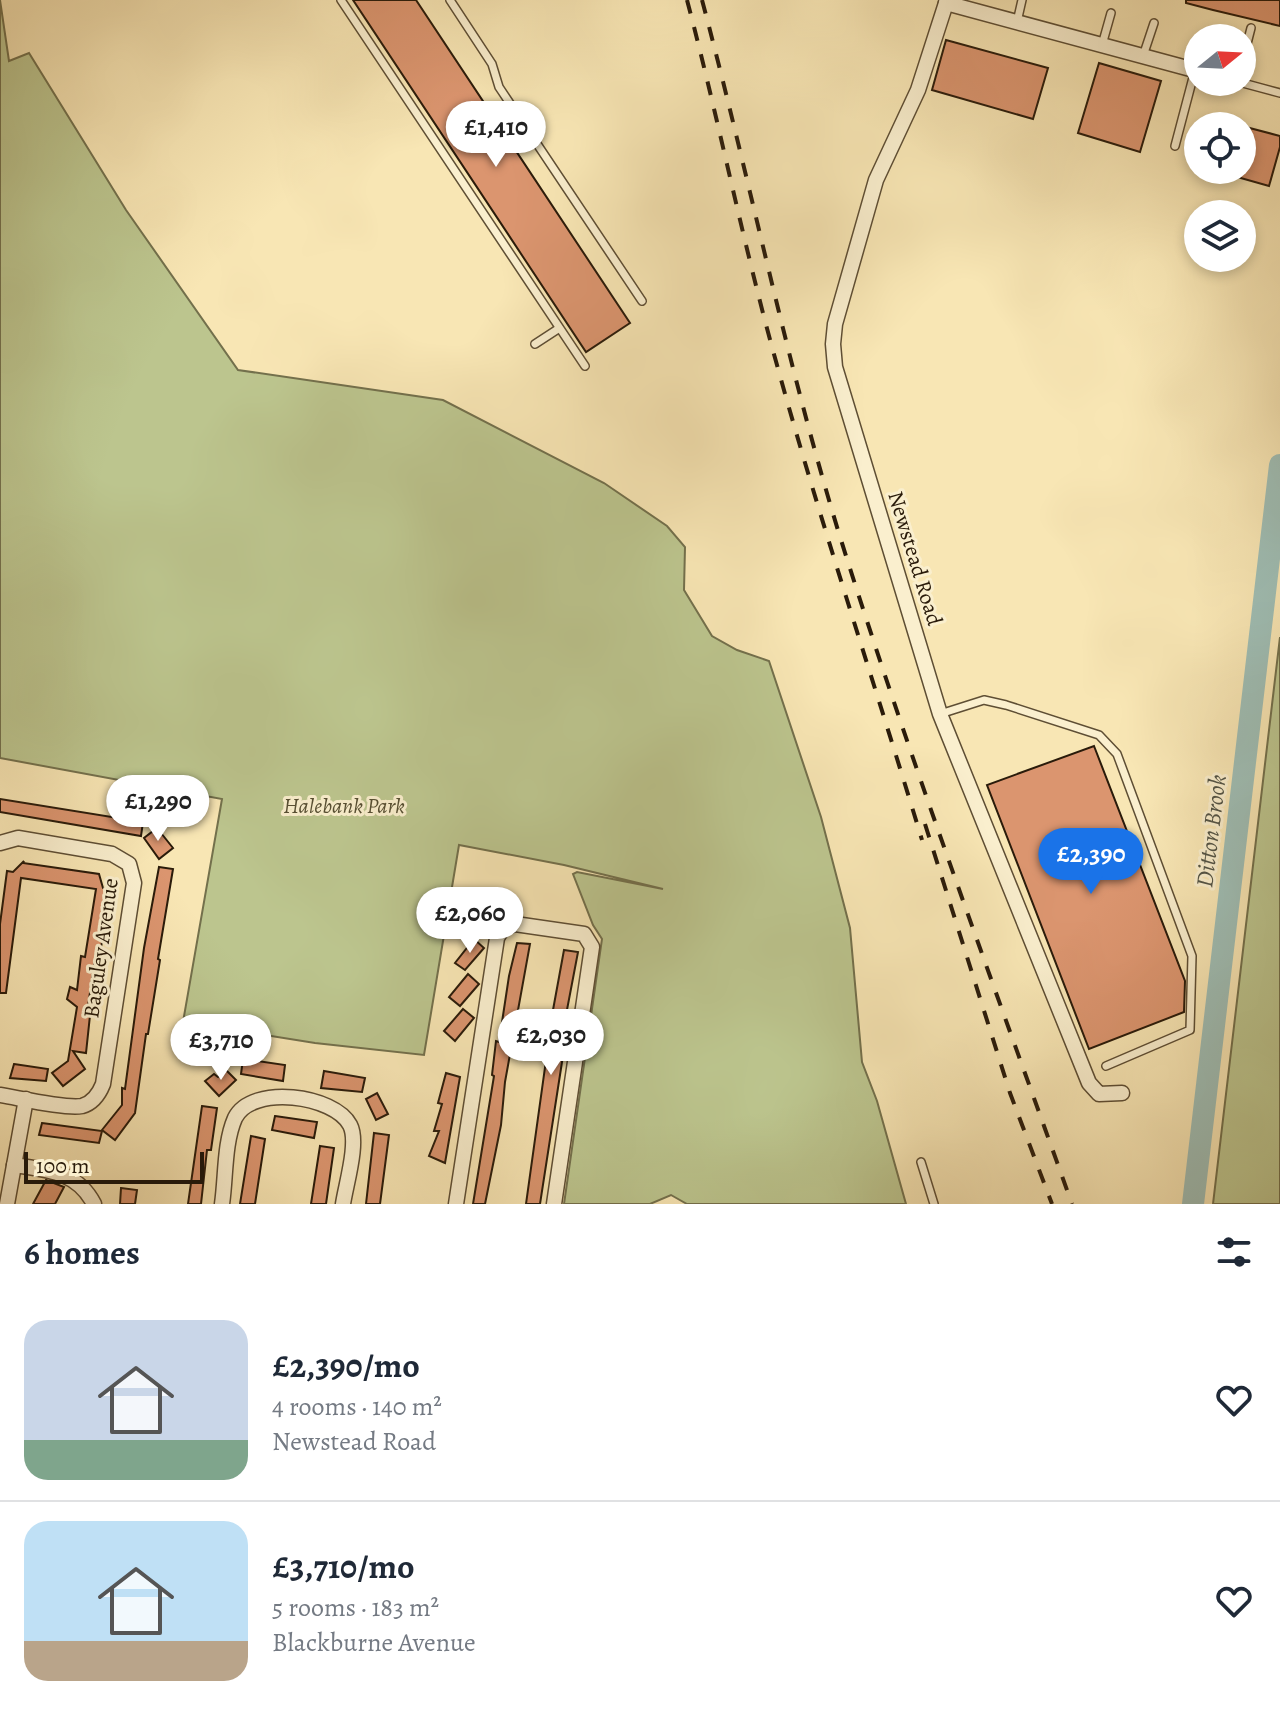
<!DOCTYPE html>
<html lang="en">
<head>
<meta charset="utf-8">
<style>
	:root { --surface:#fff; --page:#f2f2f3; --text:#1f2937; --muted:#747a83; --line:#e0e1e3; --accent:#1a73e8 }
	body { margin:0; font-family:Alegreya,serif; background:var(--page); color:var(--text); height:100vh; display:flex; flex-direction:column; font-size:30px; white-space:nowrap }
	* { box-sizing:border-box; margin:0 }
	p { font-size:26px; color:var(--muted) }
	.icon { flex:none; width:44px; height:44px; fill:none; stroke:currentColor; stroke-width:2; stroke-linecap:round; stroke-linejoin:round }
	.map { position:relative; height:1204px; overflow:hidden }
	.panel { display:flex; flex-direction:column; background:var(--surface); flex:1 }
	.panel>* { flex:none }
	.needle { width:52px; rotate:72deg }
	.fabs { position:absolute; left:1184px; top:24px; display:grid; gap:16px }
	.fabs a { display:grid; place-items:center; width:72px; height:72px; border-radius:50%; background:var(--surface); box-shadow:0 4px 12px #0003; font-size:40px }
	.scale { position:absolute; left:24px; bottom:20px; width:180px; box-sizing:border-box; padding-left:8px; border:4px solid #2a1b0a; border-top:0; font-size:22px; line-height:28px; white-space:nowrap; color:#2a1b0a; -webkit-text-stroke:6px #faefce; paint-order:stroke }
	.price { position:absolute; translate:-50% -68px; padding:0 18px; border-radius:28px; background:#fff; color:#222; font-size:26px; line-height:52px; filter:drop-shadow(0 2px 4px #0008) }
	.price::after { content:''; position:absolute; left:50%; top:48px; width:24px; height:18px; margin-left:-12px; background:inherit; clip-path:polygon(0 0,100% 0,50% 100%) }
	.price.on { background:var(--accent); color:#fff }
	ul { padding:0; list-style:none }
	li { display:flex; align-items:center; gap:24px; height:200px; padding:0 24px }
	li+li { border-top:2px solid var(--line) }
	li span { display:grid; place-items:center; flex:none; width:224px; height:160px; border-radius:24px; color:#555 }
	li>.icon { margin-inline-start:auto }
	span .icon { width:96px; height:96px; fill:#fffc; stroke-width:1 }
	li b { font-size:34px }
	h2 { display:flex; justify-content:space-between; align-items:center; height:96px; padding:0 24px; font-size:34px }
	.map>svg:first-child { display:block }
	.green { fill:#bcc58e; stroke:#73704c; stroke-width:2 }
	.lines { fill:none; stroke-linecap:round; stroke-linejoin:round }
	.river { stroke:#9fbeb5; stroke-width:22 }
	.building { fill:#db956f; stroke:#2a1b0a; stroke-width:2 }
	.lane-casing { stroke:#5e4e34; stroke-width:10 }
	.street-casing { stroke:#5e4e34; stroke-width:17 }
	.lane { stroke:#faefce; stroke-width:7 }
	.street { stroke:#faefce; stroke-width:14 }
	.rail { stroke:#2a1b0a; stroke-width:4; stroke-dasharray:14 14; stroke-linecap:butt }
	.labels { text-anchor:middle; stroke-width:6; stroke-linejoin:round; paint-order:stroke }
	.street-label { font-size:22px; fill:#2a1b0a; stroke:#faefce }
	.park-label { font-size:22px; font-style:italic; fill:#564e32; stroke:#faefce }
	.water-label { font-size:24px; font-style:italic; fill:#535446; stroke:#faefce }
</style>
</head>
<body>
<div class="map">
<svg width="1280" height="1204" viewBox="0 0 1280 1204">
	<rect width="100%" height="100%" fill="#f8e6b4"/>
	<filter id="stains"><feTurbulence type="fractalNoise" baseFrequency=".0025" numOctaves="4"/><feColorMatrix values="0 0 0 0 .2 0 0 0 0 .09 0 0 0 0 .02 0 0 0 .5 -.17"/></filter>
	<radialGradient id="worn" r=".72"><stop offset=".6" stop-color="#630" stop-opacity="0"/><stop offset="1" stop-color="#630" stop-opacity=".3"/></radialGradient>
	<g class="green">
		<polygon points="0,0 9,61 29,53 126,210 238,370 443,400 604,483 667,526 685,547 684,590 712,636 737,650 769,661 821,817 850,928 862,1062 877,1101 906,1204 687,1204 671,1195 650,1204 564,1204 602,939 593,925 573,874 577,872 663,889 564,865 459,845 424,1055 315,1043 183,1022 222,799 0,758"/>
		<polygon points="1280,637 1280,1204 1213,1204"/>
	</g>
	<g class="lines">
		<polyline class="river" points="1193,1204 1280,465"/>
	</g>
	<g class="building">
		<polygon points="353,0 416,0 630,323 586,352"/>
		<polygon points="1186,0 1280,0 1280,26 1213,10 1186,3"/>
		<polygon points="946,40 1048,68 1033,119 932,90"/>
		<polygon points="1099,63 1161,81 1140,152 1078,133"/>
		<polygon points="1242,126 1280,136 1280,147 1269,186 1223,173 1223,170 1242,170"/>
		<polygon points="1094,746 1185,981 1184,1012 1089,1049 987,785"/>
		<polygon points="0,799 143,822 141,836 0,812"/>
		<polygon points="157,828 173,848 159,859 144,838"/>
		<polygon points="24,861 23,863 99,874 103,888 111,890 100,953 96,953 88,1006 91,1006 86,1053 73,1051 85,1069 63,1086 52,1073 68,1061 77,1007 67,999 70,987 77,990 81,956 85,957 96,889 21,878 6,993 0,993 0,924 7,871 13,872"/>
		<polygon points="159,867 173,869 158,959 160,960 148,1034 146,1034 135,1113 115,1140 102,1130 122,1105 122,1088 125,1089 144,948"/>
		<polygon points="474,939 484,948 465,970 455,963"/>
		<polygon points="517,943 530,944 505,1082 501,1125 485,1204 473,1204 494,1076 492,1075 496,1041 499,1042 509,976"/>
		<polygon points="564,950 578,952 566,1015 569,1015 562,1062 540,1204 526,1204 553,1010"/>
		<polygon points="468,974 479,984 460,1006 449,997"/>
		<polygon points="463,1009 474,1018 455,1041 444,1031"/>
		<polygon points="243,1059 285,1065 283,1081 241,1074"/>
		<polygon points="14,1064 48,1069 46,1081 10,1078"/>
		<polygon points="226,1070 236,1080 219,1096 205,1081 214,1074 218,1077"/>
		<polygon points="324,1071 365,1078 362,1092 321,1088"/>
		<polygon points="446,1073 460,1077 445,1163 429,1156 439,1131 434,1131 442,1104 438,1103"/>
		<polygon points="377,1093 388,1114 376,1120 366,1099"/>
		<polygon points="202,1106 217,1108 211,1150 207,1150 201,1204 188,1204"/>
		<polygon points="275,1116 317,1122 314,1138 272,1130"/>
		<polygon points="42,1123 102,1131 99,1143 39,1135"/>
		<polygon points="374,1133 389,1135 380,1204 366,1204"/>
		<polygon points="251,1136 265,1139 255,1204 240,1204"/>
		<polygon points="320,1146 334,1148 326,1204 311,1204"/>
		<polygon points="46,1180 64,1187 55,1204 33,1204"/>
		<polygon points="121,1188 137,1190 135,1204 120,1204"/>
	</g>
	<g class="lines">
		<defs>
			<g id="lane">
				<polyline points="341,0 585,366"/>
				<polyline points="450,0 492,64 499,87 642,301"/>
				<polyline points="1017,22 1022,0"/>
				<polyline points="1102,45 1111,13"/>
				<polyline points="1143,56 1154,23"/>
				<polyline points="1242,63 1251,28"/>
				<polyline points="1239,82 1280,93"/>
				<polyline points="1175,146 1195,70"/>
				<polyline points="535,344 558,329"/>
				<polyline points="940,714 984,700 1006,705 1099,735 1117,754 1192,956 1190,1030 1106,1066"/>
				<polyline points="921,1162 934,1204"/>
			</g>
			<g id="street">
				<polyline points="947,0 918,90 876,180 835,324 833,344 835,367 940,714 1089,1083 1099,1094 1122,1093"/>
				<polyline points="946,3 1198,71"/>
				<path d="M0,843L18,838L112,854L129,864L134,883L103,1084C99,1094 93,1103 82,1106C65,1109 19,1098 0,1095"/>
				<path d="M14,1165C47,1170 77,1171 94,1204"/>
				<polyline points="7,1204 26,1099"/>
				<path d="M222,1204C226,1177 224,1143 235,1118C252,1084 334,1095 350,1125C359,1142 346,1184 343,1204"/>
				<polyline points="456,1204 497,938 503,928 515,924 584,934 592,947 554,1204"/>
			</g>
		</defs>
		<use href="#lane" class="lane-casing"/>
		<use href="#street" class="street-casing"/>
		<use href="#lane" class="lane"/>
		<use href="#street" class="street"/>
		<g class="rail">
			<path d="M687,0C719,121 743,244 777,365C821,525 874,681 922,840"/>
			<path d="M702,0C750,180 786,362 841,540C911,763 993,983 1072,1204"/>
			<polyline points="925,824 1010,1093 1052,1204"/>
		</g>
	</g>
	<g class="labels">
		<g class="street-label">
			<text transform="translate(916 558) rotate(73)" y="8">Newstead Road</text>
			<text transform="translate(100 948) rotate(-82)" y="8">Baguley Avenue</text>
		</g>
		<g class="park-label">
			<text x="344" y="813">Halebank Park</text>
		</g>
		<g class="water-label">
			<text transform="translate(1211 831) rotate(-83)" y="8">Ditton Brook</text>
		</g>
	</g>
	<rect width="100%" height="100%" filter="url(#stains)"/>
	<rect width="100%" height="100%" fill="url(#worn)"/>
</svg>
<div class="fabs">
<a><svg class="needle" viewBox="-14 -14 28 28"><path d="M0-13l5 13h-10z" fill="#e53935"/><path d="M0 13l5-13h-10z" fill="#747a83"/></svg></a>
<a><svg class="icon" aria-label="locate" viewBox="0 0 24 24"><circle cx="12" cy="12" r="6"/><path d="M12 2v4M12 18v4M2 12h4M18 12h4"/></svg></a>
<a><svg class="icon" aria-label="layers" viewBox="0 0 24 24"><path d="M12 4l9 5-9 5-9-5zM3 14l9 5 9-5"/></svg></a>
</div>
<div class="scale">100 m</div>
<b class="price" style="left:496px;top:169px">£1,410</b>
<b class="price" style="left:158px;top:843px">£1,290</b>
<b class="price on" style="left:1091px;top:896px">£2,390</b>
<b class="price" style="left:470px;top:955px">£2,060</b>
<b class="price" style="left:551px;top:1077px">£2,030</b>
<b class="price" style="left:221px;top:1082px">£3,710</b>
</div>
<section class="panel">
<h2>6 homes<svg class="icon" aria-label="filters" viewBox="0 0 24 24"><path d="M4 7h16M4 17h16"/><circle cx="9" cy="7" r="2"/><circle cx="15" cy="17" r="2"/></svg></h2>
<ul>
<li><span style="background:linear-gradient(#c9d6e8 75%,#7fa58c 0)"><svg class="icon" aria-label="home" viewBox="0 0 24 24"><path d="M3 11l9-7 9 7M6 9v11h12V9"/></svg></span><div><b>£2,390/mo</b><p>4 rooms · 140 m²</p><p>Newstead Road</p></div><svg class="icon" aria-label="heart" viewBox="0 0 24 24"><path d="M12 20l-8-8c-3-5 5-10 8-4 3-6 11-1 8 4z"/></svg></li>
<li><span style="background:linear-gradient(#bfe0f5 75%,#b9a48a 0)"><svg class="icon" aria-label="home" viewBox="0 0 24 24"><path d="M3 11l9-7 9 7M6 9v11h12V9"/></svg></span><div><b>£3,710/mo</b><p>5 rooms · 183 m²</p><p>Blackburne Avenue</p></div><svg class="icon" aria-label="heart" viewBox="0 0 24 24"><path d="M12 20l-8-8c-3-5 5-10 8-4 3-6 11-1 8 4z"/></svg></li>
</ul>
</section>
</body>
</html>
